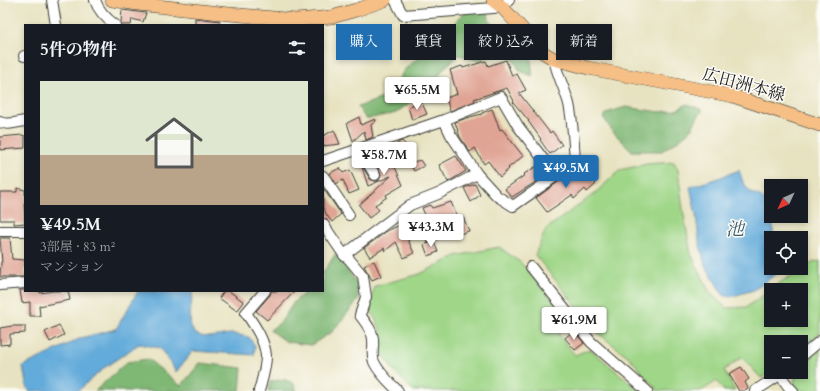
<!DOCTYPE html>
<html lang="ja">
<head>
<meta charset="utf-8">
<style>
	:root { --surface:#171b24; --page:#20242c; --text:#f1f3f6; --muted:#9ea1a6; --line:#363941; --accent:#1f6fb2 }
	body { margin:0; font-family:Cardo,"Noto Serif JP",serif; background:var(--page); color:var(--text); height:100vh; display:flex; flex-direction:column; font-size:15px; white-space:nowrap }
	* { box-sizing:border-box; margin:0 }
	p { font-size:13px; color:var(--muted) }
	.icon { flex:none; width:22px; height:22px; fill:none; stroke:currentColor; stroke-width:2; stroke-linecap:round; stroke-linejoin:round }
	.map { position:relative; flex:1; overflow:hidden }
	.sheet { position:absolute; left:24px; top:24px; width:300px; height:268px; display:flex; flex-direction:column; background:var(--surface); border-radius:0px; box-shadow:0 2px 6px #0003 }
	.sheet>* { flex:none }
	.guide { position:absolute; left:336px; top:24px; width:380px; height:36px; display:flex; gap:8px }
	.needle { width:26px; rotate:226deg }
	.tools { position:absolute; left:764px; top:179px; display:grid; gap:8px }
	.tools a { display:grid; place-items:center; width:44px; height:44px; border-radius:0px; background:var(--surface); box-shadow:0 2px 6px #0003; font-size:20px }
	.price { position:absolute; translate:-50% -34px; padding:0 9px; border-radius:4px; background:#fff; color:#222; font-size:13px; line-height:26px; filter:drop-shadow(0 1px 2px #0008) }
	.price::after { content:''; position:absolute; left:50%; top:24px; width:12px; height:9px; margin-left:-6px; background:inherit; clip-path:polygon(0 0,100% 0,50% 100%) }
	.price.active { background:var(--accent); color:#fff }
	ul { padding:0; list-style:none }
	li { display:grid; align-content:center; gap:8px; height:212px; padding:0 16px }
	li+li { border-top:1px solid var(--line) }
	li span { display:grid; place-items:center; height:124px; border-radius:0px; color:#555 }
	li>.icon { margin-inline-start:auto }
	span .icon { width:72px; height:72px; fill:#fffc; stroke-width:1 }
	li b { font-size:17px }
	h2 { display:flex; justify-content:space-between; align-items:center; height:48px; padding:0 16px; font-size:17px }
	.pill { padding:0 14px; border-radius:0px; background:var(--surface); box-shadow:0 2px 6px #0003; font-size:14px; line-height:36px }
	.pill.active { background:var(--accent); color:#fff }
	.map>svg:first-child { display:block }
	.green { fill:#9fd687; stroke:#5e7952; fill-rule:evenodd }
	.forest { fill:#7fb774; stroke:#4e6a48 }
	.water { fill:#63abda; stroke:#40647b }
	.building { fill:#e0a494 }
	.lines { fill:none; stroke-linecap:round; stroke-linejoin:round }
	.minor-casing { stroke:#3a3a35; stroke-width:12 }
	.major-casing { stroke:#3a3a35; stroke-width:14 }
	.minor { stroke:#fff; stroke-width:10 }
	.major { stroke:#f5bf86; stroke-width:13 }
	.labels { text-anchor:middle; stroke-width:3; stroke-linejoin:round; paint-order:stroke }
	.street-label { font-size:17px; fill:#1c1c1c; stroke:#fdfcf7 }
	.water-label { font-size:18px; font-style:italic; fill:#3c5c71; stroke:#fdfcf7 }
</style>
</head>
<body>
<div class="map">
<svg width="820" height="391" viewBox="0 0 820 391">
	<rect width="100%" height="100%" fill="#fdfcf7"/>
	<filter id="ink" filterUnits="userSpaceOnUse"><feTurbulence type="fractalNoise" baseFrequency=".025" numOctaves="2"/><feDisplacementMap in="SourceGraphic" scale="8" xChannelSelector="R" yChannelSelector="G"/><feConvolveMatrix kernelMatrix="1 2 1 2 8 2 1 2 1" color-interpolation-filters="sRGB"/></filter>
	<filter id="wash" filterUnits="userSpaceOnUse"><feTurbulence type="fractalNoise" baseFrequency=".012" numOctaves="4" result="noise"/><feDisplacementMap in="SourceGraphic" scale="16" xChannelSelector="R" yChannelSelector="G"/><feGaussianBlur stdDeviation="0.9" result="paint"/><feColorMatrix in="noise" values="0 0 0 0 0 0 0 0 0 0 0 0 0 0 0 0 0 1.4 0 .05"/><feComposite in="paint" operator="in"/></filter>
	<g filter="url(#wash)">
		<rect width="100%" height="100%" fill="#e7e2c0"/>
		<g class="green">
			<path d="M674,162L678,170L683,210L691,254L710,293L726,308L747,307L781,282L814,262L820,261V333L801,348V342H771V372H772L761,378L742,357L724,370L735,391H724L717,381L701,391H658L629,357L599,334L535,255L546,229L594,194L620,170L647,164ZM771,290H801V320H771Z"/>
			<polygon points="499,247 521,263 571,322 558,334 575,355 590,349 640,391 414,391 393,370 380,349 380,328 369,307 375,286 420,274 456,256"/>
			<polygon points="820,349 820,391 802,391 794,386 795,378 798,372 801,372 801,367"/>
		</g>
		<g class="forest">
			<path d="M475,6L488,7L489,22C501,30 528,44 531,60C532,65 532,71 532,76L520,71L514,60L505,53L476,60L459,55L444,68L433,85L396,113L366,119L358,107L391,95L404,70L432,45L441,40L460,16Z"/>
			<polygon points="687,104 703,110 699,115 690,131 680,139 662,151 632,151 613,132 603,117 609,112 626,107 660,112 676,110"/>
			<polygon points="336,253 357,284 358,300 332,332 311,345 287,342 270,330 281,322 294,302 307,291 323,291 323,273"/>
			<polygon points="148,359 181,386 200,363 242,368 240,391 95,391 127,362"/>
			<polygon points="283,379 293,383 297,391 268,391 270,382"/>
		</g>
		<g class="water">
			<polygon points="739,170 743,182 750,192 760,196 768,205 773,222 773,238 771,238 771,268 780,268 780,271 754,290 730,297 723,295 705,265 699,241 696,215 690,187 721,177"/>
			<path d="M138,291H193C192,299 188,322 192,329C198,342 220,335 230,334C236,334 243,336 249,337L255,346L254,355L193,351L176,372L160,348L139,344L104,368L78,391H29L26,384L23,366L81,338L116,329Z"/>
		</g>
		<g id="blocks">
			<g class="building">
				<polygon points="122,10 146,13 143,22 132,19 131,25 121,25 121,22"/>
				<polygon points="195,18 220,21 219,25 195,25"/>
				<polygon points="506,60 512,76 517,74 526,90 519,93 550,133 552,131 562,145 550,154 540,140 541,139 528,121 529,121 513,102 514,101 507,88 474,99 475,101 450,111 446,98 457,94 450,70 462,66 463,68 486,61 488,66"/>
				<polygon points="421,101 427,114 412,120 408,107"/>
				<polygon points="492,109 500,130 502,129 523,156 508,168 509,169 500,177 488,161 484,164 475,148 470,152 460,137 455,122 470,117 482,114 482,113"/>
				<polygon points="359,117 361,125 375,119 376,121 371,125 373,137 366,140 364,131 353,141 347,123"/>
				<polygon points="334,130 340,144 323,146 323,136"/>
				<polygon points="22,135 25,136 25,148 0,150 0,137"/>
				<polygon points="402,141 409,148 409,151 393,168 395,167 403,185 386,195 387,197 375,205 379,210 369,218 359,205 391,176 368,186 361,164 370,179 375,181 378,181 380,178 381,174 370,154 382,148 386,155 399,142"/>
				<polygon points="456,156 466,171 448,182 439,165"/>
				<polygon points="420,160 424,166 414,171 410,163"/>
				<polygon points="537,166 545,176 512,197 505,189 525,175 524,174"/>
				<polygon points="582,167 596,184 587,192 585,189 574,199 572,195 547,212 536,198 558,182 574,173"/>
				<polygon points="340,168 343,173 350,170 359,190 349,194 343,180 336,184 330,173"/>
				<polygon points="475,184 480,195 471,202 464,188"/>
				<polygon points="17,188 25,190 25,204 24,204 25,223 14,224 14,220 0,220 0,192 17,192"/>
				<polygon points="323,188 341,214 332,222 325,213 326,213 323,208"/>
				<polygon points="451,202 458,219 463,217 469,231 450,237 449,234 428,243 423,230 431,228 422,208 430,205 432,208"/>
				<polygon points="402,224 409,237 407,238 414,253 404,258 396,242 385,251 384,248 370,257 364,248 387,231"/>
				<polygon points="0,238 10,238 12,259 25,260 24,277 0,277 1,262 2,262"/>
				<polygon points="434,241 438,252 428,256 424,245"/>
				<polygon points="374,261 381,276 372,280 364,266"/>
				<polygon points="20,290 24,290 24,291 40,291 40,293 53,291 68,291 70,300 39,306 40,316 30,316 30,302 22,303"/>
				<polygon points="224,291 229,291 244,302 237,311 219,298"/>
				<polygon points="271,291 295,291 267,320 256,311 270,295"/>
				<polygon points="59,325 64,335 50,342 45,332"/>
				<polygon points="12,326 25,326 25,333 10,334 10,344 0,345 0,328"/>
				<polygon points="572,332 575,336 577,335 584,343 575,350 565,338"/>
				<polygon points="741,367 749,379 745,382 748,388 743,391 739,391 729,374"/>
			</g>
		</g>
	</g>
	<g filter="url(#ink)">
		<use href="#blocks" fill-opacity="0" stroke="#3a3a35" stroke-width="1"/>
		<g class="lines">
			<defs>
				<g id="minor">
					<polyline points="52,0 56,25"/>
					<path d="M95,0C98,10 107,19 115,25"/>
					<polyline points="395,0 403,15 493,8 502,7 509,0"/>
					<polyline points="24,56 25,56"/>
					<polyline points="444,120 451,135 477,174 497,196 513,206 556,176"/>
					<path d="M0,122C8,126 16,122 25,121"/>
					<polyline points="359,149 375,175"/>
					<path d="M323,161L359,149L444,120L501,97L518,126L556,176L567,166L575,162C574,143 573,123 569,104C565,89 557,75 554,59"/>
					<polyline points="323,176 349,215"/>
					<path d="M323,224L344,255L349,259L363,276L366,297L360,315C365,322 373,331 373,340C374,347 371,355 374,362C379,373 390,383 398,391"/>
					<polyline points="0,231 25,231"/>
					<polyline points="344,255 410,205 438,194 477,174"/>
					<polyline points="531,267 591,342 647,391"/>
					<polyline points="0,285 25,283"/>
					<polyline points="801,357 820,341"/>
					<polyline points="780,375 788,386 793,391"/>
					<path d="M259,391C262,380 266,368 266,356C265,341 255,326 246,313L265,291"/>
					<polyline points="755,391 784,372"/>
				</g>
				<g id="major">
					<polyline points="112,0 138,4 229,14 296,20 332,17 356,10 385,0"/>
					<polyline points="493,0 502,7 544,53 554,59 588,68 733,96 820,125"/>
				</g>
			</defs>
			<use href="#minor" class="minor-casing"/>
			<use href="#major" class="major-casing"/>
			<use href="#minor" class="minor"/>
			<use href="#major" class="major"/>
		</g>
	</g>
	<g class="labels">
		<g class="street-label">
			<text transform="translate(744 84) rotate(15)" y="6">広田洲本線</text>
		</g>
		<g class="water-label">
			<text x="735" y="235">池</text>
		</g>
	</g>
</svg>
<div class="tools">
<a><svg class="needle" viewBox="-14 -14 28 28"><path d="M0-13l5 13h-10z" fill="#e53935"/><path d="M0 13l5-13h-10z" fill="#9ea1a6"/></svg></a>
<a><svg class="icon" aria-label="locate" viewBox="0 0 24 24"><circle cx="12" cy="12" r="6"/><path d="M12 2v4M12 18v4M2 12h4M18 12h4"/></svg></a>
<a>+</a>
<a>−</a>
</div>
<b class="price" style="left:417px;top:111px">¥65.5M</b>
<b class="price" style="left:384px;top:176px">¥58.7M</b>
<b class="price active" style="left:566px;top:189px">¥49.5M</b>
<b class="price" style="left:431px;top:248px">¥43.3M</b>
<b class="price" style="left:574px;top:341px">¥61.9M</b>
<div class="guide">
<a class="pill active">購入</a>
<a class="pill">賃貸</a>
<a class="pill">絞り込み</a>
<a class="pill">新着</a>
</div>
<section class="sheet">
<h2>5件の物件<svg class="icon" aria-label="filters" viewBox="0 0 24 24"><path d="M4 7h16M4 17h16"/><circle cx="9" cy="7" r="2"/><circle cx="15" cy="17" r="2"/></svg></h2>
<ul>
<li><span style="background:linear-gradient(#dfe7d0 60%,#b9a48a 0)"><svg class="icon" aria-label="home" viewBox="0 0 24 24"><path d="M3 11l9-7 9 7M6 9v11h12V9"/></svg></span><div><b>¥49.5M</b><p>3部屋 · 83 m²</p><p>マンション</p></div></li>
</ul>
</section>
</div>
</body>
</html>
